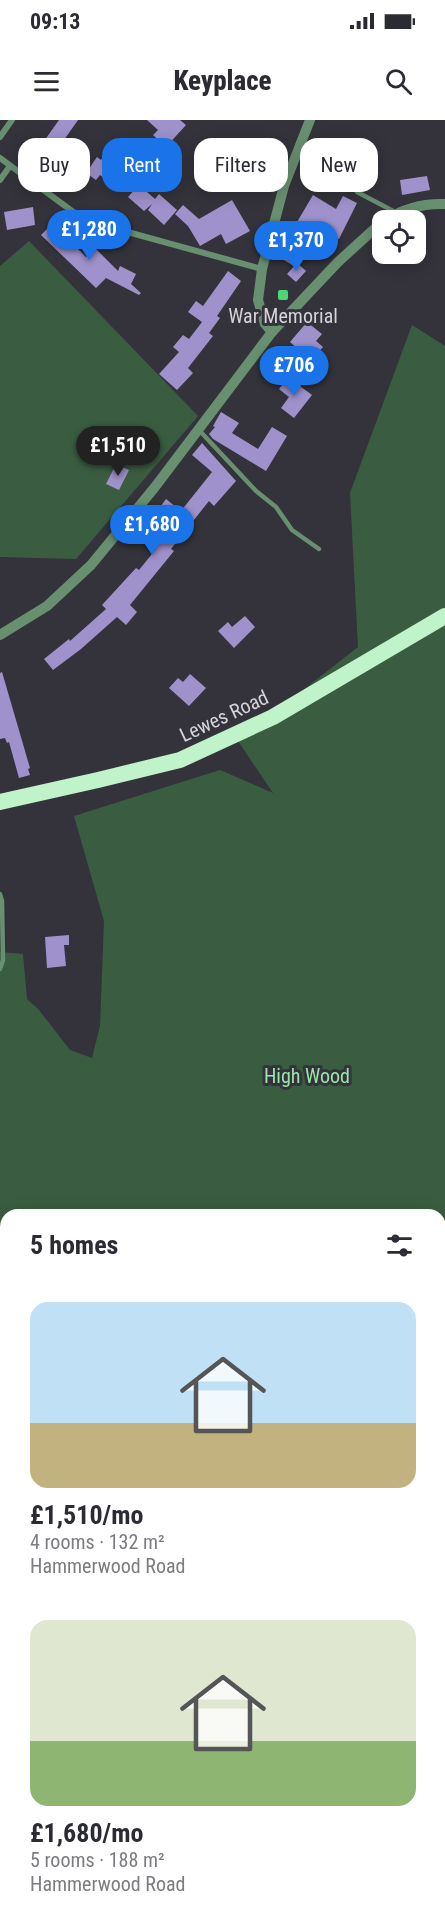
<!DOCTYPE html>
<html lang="en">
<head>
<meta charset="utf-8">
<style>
	:root { --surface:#fff; --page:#f2f2f3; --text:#2b2b33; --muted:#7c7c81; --accent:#1a73e8 }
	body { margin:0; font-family:"Roboto Condensed",sans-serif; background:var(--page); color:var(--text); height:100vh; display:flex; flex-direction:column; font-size:22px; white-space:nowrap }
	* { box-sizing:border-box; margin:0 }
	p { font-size:20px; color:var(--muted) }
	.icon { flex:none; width:33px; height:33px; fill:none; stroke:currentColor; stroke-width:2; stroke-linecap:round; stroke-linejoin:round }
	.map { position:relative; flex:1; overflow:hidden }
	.details { position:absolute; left:0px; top:1089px; width:446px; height:720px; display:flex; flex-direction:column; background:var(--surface); border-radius:18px 18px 0 0; box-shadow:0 3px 15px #0003 }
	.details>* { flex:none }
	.top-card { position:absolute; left:18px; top:18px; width:410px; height:54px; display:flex; gap:12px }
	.buttons { position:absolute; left:372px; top:90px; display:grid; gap:12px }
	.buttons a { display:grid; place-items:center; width:54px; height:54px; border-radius:12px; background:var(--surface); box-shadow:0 3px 15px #0003; font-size:30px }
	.price { position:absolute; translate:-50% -51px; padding:0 14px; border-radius:21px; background:var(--accent); color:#fff; font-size:20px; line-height:39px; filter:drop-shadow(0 2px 3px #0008) }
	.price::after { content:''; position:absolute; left:50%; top:36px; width:18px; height:14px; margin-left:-9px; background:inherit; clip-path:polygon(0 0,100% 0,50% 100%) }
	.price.active { background:#222; color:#fff }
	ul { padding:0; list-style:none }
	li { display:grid; align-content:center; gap:12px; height:318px; padding:0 30px }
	li span { display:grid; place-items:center; height:186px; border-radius:18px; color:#555 }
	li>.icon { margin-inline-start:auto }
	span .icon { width:108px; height:108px; fill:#fffc; stroke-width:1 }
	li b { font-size:26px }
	h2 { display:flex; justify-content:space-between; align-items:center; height:72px; padding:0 30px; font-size:26px }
	.tag { padding:0 21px; border-radius:18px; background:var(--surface); box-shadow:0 3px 15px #0003; font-size:21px; line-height:54px }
	.tag.active { background:var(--accent); color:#fff }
	.status { display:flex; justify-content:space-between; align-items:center; height:42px; padding:0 30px; background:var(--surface); direction:ltr }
	.status svg { height:16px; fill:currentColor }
	header { display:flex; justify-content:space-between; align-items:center; height:78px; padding:0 30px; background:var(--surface); font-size:27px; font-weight:800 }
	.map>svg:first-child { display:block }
	.built { fill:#3d3948 }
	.green { fill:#3a5d41 }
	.building { fill:#9f91cb }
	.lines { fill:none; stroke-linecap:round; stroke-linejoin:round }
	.service { stroke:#689070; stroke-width:4.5 }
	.minor { stroke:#689070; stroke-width:6 }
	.tertiary { stroke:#689070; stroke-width:10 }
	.trunk { stroke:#c0f3ca; stroke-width:16 }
	.poi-dot { fill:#4cd676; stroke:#34333b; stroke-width:2 }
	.labels { text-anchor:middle; stroke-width:6; stroke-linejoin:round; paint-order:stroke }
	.poi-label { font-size:20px; fill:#d4d3d8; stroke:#34333b }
	.street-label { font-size:20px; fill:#d4d3d8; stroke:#34333b }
	.park-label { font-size:20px; fill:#97e5a7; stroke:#34333b }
</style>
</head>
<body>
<div class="status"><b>09:13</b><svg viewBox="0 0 49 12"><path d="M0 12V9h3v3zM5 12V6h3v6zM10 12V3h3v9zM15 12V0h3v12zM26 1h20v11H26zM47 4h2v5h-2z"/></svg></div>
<header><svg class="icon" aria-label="menu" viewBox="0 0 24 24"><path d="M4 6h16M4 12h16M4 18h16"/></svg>Keyplace<svg class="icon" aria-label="search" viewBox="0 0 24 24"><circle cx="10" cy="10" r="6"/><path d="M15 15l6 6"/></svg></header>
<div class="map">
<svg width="445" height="1809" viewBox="0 0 445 1809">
	<rect width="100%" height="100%" fill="#34333b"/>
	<g class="built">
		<polygon points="0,1300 6,1303 6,1803 362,1803 360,1809 0,1809"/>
		<polygon points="440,1686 445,1696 445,1719 440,1722"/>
	</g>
	<g class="green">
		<polygon points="29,121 198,296 76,439 0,437 0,146"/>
		<polygon points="412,205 445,226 445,1696 440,1686 440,1095 6,1095 6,1303 0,1300 0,832 23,834 27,879 39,890 70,930 92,938 100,906 104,801 74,696 220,650 273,673 238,621 358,527 350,373"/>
		<polygon points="445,1719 445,1809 360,1809 362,1803 440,1803 440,1722"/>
		<polygon points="104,1803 308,1803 302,1809 101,1809"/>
	</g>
	<g class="building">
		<polygon points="59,0 78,0 45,47 32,38"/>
		<polygon points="147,0 180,0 186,5 166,27 153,15 158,10"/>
		<polygon points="109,28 121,37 118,40 124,44 111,63 100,55 96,60 86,53 97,37 101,40"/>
		<polygon points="427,56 430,70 402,75 400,60"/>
		<polygon points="139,65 155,79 159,74 177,90 164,105 148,90 152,84 144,91 128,77"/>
		<polygon points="313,75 336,89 343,76 357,83 339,119 335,117 330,127 311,117 294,146 277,136"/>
		<polygon points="232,80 250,111 226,124 221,114 200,126 188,106 175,94 183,85 199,99"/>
		<polygon points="33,87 35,105 7,110 4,92"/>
		<polygon points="55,101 62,108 60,111 86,137 95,128 118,151 120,146 136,154 131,164 141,173 139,175 106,158 96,168 41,115"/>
		<polygon points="297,143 306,151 296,162 287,154"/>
		<polygon points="228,151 241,161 217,196 220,198 209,213 213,216 188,248 193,253 177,270 159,254 179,232 173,227 183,215 189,219 202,202 188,192 196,181 203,186"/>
		<polygon points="307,202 322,214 316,221 323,227 301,253 289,242 299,230 290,222"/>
		<polygon points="288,257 312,275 294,298 281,288 289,277 279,269"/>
		<polygon points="221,292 239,303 232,313 258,329 272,307 287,316 266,351 213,319 209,314 215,307 213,306"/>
		<polygon points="202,323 236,361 214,386 209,381 182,415 171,429 174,431 130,485 137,492 126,505 117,497 81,529 53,550 44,539 69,519 70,521 106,489 102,485 136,448 139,450 156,429 153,426 169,404 155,394 166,379 181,391 212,352 192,335"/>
		<polygon points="116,344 129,350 119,370 106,364"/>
		<polygon points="245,496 255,507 234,528 218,511 228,502 232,507"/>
		<polygon points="2,552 30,648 28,649 30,655 19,658 9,622 7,623 5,618 0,619 0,553"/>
		<polygon points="190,554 206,568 189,586 169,568 178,558 183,562"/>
		<polygon points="69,815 69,825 64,825 66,846 47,848 45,817"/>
	</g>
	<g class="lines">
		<g class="service">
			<polyline points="357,72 397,93"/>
			<polyline points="198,309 256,371 276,387 292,410 319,429"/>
			<polyline points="0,774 2,781 3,840 0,849"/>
			<polyline points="0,1546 6,1541"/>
			<polyline points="0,1710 4,1715 4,1731"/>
			<polyline points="36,1809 38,1803"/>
		</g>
		<g class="minor">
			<polyline points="0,17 12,0"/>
			<polyline points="0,38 91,105 124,111 262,149"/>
			<polyline points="0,60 10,46"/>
		</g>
		<g class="tertiary">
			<path d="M385,100C403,89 424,83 445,84"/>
			<polyline points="272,212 265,204 258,180 262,149 284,66 310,0"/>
			<polyline points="0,515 47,486 91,445 155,367 272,212 338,142 382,102"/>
		</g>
		<polyline class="trunk" points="0,682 98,660 180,640 273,597 445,496"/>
	</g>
	<rect class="poi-dot" x="277" y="169" width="12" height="12" rx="3"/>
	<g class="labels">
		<g class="poi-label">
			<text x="283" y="203">War Memorial</text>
		</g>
		<g class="street-label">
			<text transform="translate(224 596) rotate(-25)" y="7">Lewes Road</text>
		</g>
		<g class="park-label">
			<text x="307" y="963">High Wood</text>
		</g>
	</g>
</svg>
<div class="buttons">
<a><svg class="icon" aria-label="locate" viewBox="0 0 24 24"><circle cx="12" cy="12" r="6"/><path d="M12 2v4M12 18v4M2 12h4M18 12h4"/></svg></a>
</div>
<b class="price" style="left:89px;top:141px">£1,280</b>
<b class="price" style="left:296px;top:152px">£1,370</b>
<b class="price" style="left:294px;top:277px">£706</b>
<b class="price active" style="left:118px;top:357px">£1,510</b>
<b class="price" style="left:152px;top:436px">£1,680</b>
<div class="top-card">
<a class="tag">Buy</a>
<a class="tag active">Rent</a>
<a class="tag">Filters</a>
<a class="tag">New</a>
</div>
<section class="details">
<h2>5 homes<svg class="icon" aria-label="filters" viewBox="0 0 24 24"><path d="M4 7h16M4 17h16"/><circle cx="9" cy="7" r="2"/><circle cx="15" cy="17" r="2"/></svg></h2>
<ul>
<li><span style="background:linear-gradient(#bfe0f5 65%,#c2b280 0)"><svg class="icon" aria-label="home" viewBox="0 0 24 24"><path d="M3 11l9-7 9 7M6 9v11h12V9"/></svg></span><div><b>£1,510/mo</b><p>4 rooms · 132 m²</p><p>Hammerwood Road</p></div></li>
<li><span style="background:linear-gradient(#dfe7d0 65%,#8fb573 0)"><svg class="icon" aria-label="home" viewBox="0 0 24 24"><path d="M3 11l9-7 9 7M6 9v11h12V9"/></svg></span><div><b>£1,680/mo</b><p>5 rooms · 188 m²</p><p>Hammerwood Road</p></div></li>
</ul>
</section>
</div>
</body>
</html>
